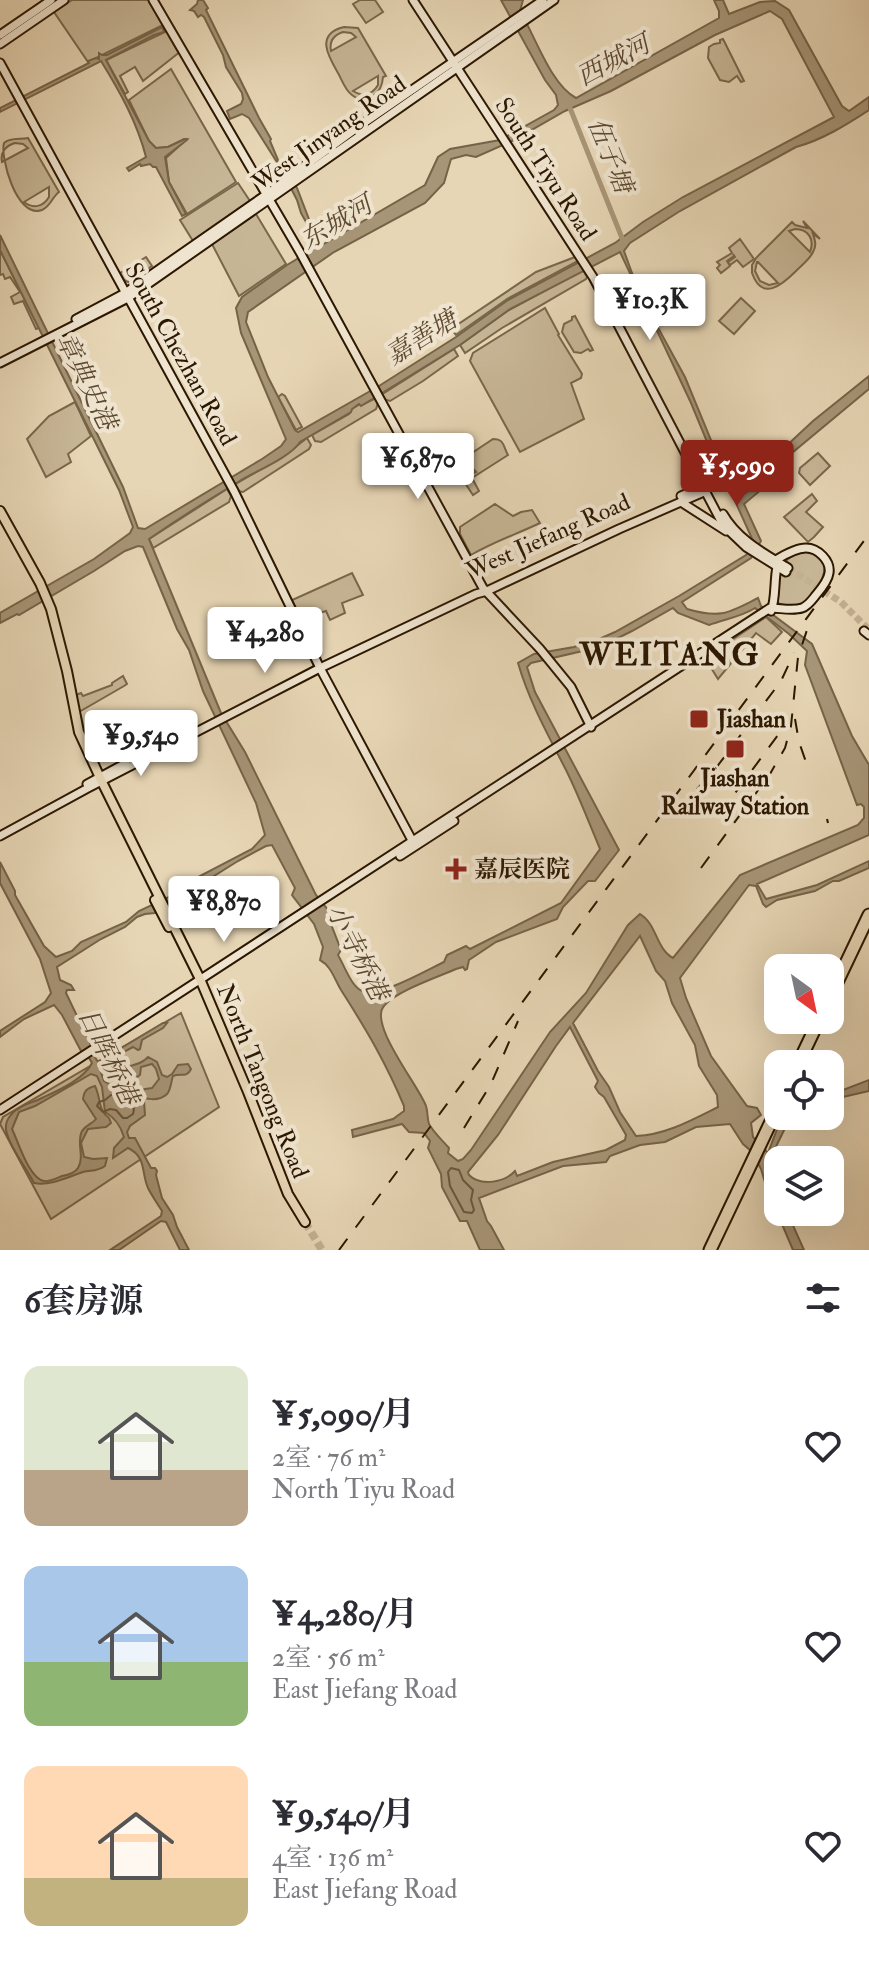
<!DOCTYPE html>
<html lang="zh">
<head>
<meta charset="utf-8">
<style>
	:root { --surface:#fff; --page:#f2f2f3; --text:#2b2b33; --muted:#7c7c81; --accent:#8f2418 }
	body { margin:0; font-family:"IM FELL Double Pica","Noto Serif SC",serif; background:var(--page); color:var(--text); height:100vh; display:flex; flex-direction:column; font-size:30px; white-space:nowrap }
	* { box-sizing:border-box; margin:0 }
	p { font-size:26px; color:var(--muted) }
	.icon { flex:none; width:44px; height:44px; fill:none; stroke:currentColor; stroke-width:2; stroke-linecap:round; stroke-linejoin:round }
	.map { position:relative; height:1250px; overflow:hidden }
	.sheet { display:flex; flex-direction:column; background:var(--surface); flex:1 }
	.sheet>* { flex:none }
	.needle { width:52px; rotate:147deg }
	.tools { position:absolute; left:764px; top:954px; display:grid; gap:16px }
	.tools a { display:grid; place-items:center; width:80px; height:80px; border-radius:16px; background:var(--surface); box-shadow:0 8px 32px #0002; font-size:40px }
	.price { position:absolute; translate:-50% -68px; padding:0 18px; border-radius:8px; background:#fff; color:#222; font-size:26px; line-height:52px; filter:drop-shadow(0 2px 4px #0008) }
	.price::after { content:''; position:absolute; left:50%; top:48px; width:24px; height:18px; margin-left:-12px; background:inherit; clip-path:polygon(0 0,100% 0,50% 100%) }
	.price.active { background:var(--accent); color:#fff }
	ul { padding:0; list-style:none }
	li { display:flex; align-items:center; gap:24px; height:200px; padding:0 24px }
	li span { display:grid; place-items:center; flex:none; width:224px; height:160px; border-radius:16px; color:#555 }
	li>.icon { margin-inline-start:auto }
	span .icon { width:96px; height:96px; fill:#fffc; stroke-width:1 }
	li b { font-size:34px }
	h2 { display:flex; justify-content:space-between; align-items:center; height:96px; padding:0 24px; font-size:34px }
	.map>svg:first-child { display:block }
	.green { fill:#c7b696; stroke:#7a664b; stroke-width:2; fill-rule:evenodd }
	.water { fill:#a79577; stroke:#766347; stroke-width:2; fill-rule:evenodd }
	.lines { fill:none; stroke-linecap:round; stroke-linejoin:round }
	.shore { stroke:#6a563c; stroke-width:2 }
	.river { stroke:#a79577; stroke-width:5 }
	.secondary-tunnel { stroke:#c2b091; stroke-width:7; stroke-dasharray:7 3.5; stroke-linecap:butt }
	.primary-tunnel { stroke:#c2b091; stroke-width:8; stroke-dasharray:8 4; stroke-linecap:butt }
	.secondary-casing { stroke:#2c1700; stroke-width:11 }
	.primary-casing { stroke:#2c1700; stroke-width:12 }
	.highway-casing { stroke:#2c1700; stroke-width:15 }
	.secondary { stroke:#efe4cf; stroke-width:7 }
	.primary { stroke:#e7d6b5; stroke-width:8 }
	.highway { stroke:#e7d6b5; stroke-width:11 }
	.rail { stroke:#2c1700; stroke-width:2; stroke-dasharray:14 14; stroke-linecap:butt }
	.poi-dot { fill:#8f2418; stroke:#efe4cf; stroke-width:3 }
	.labels { text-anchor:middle; stroke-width:8; stroke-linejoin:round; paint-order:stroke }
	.street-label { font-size:24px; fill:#2c1700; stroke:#efe4cf }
	.poi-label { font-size:24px; font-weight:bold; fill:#2c1700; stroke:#efe4cf; text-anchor:start }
	.water-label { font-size:26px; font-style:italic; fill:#5d4930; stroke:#efe4cf }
	.district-label { font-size:32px; font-weight:bold; letter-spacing:2px; fill:#2c1700; stroke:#efe4cf }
</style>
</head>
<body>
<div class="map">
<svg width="869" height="1250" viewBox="0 0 869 1250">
	<rect width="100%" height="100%" fill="#e7d6b5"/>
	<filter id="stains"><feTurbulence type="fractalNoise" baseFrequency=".0025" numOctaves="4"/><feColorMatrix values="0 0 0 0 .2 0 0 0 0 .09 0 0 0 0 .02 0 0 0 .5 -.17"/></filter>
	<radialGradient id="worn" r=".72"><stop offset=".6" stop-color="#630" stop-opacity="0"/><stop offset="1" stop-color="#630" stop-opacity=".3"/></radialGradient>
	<g class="green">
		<polygon points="72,0 150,0 165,24 88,62 54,12"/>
		<polygon points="360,0 375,0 383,12 366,23 353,4"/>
		<polygon points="165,26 181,51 143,81 135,67 120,76 128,92 125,94 106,60 165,32 163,27"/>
		<path d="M344,27L358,28L386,76L383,77C382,93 367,107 352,95C345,90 342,80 338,73C328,56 315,34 344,27ZM343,32L351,33L356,37L331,51C329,41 334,35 343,32ZM378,76V85C372,95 363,97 353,91Z"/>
		<polygon points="723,39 744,81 741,82 737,76 729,82 720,80 708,58 709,47 714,44 720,43 720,40"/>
		<polygon points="171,69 236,182 187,214 169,182 166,158 187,139 184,139 168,147 156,148 149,141 129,100"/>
		<path d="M28,138L59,192C52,197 51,206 42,210C16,219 0,156 4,143C11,137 21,140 28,138ZM15,143L23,144L28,148L2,162C0,153 5,146 15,143ZM49,187V197C43,207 33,209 24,202Z"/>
		<polygon points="238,183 250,201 193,241 180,220"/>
		<polygon points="256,214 286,264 239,296 212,244"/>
		<path d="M803,221L820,239L813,234C815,240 817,245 813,252C810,259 802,265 796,271C782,285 762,302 752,273V265L756,258L792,222L795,225L807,228ZM795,229C808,229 815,239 810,252L789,231ZM757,262H758L778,283L769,285L760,281L755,271Z"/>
		<polygon points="740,239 754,259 743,267 737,260 730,265 728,262 735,257 733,254 734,256 727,261 730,266 721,273 717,268 720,265 717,262 732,253 729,248"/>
		<polygon points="0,250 39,328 36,329 23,301 14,304 11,297 20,292 10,277 5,279 3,274 0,275"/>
		<polygon points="146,257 152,266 128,282 124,280 120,273"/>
		<polygon points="575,257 578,261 507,299 456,335 451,329 536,272"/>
		<polygon points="583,270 587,277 586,279 502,328 465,353 460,345 509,310"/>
		<polygon points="741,298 755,311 734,334 719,321"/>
		<polygon points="545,308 559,334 558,335 582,374 581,378 571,383 584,419 520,452 470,361 473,353"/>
		<polygon points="575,316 593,350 590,351 588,349 581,353 574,352 562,332 564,324 572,320 572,317"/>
		<polygon points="454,349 458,356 423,381 390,401 383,399 381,395"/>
		<polygon points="282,394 285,396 302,427 296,430 278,397"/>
		<polygon points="376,398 378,403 376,409 321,442 315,441 312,435 349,414 352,409 360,404 362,405"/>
		<polygon points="75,402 91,436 68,454 71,462 46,477 27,439 49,416"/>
		<polygon points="307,438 311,445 309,449 243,492 238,491 234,485 285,455"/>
		<path d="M493,439C505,439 503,447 508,455L472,478L479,491L473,495L463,480L458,483L451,473L465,464L471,474L476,472L469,465V455Z"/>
		<polygon points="818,453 830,466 810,485 799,473 800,468"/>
		<polygon points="227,489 231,496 229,502 153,548 149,539"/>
		<polygon points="812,494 817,501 806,512 823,527 814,537 808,542 784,517"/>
		<path d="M495,504L513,516L521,512L532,510L540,523C517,534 493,542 471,555L460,534V527Z"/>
		<path d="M804,550C832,555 827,575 814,593C810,598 806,604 800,606C792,608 782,605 775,602C777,574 776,561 804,550Z"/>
		<polygon points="352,573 363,595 342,603 345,613 330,620 326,611 300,619 290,601"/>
		<polygon points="766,617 782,632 771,644 756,633 718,679 705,658"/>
		<polygon points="123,676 127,684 124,686 79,712 76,695 81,693 83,696 112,685 112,683"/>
		<polygon points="181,1013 219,1107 51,1219 0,1124 3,1117"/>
	</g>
	<g class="water">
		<path d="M198,0H203L208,8L206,10L259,118L271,139L270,141L278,160L297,188L317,240L319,244L322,245L425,185L438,157L450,149L500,140L554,110L558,105L556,95L545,80L501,0H523L520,11C535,36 551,85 576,98L719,18V11L714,0H723L729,14L760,2L775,1L789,10L842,106L849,111L869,97V110C846,125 822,140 796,147L680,211L630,243L624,251L632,273L656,324L685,377L715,450L730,472L741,496L766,478L783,449L813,421L869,376V389L786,458L775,478L744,504L761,541L751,558L682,602L687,609C721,619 728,613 758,598L761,606L812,644L852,736L869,765V835L757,884L766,899L817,885L869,861V868L839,881H833L815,891L777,900L766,907L763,904L756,886L749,885L680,978L686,998L711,1056L747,1106L757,1108L761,1115L751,1123L753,1137L768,1153L782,1116H791L767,1165L778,1191V1212H787L804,1250H793L767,1189L761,1169L751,1151L743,1144L730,1124L696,1127L665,1142L640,1145L610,1156L606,1162L563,1166L479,1198L487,1221L491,1226L504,1250H480L467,1221H460L442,1187L441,1174L428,1148L430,1141L424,1133L409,1132L402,1124L353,1137L352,1130L393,1119L404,1111V1106C386,1063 366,1029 341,990C334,978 331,966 320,960L323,947L314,924L292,895L295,888L272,845L266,846L238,861L155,913L145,914L137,917L125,927L101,939L57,967L60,980L71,985L74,990H67L66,993L91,1045L89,1048L98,1062L163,1023H167L163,1028L142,1040L140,1049L138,1050L133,1047L101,1064L99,1067L104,1081L113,1086H124L127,1080L121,1072C132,1062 139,1067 148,1057L157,1062L162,1075L167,1077L172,1074L178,1065L188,1064L191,1069C187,1078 181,1073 173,1076C171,1081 171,1090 167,1094C159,1102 143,1100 136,1093L139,1090L152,1088L159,1079L156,1069L152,1064L141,1067L140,1075C131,1081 128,1086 131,1097L137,1101H144L145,1115L130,1126L127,1132L129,1138H135L151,1168H155L157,1171L156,1175L162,1198L173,1215L177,1227L189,1250H180L166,1222L161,1221L119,1250H110L161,1216L162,1211C157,1203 152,1196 148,1188C141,1173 147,1157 128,1148L113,1158L114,1148L124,1137C121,1127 114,1117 105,1112L102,1087L97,1076L91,1074L35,1106L19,1112L12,1129C18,1141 29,1179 44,1181C49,1182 57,1178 62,1176C68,1175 75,1173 78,1168C85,1156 76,1143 82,1131C86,1125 92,1124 96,1119L83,1099C84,1091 87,1088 95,1086C101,1098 98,1111 109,1118L111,1123L106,1127L88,1129L81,1143L84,1157L93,1159L107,1158L105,1166C95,1173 90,1169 80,1173C66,1178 49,1186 34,1183C26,1167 12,1151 7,1134C5,1128 6,1121 10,1116C17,1106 32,1103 42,1098C59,1090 84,1079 92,1063L85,1051H81L62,1015L54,1005L24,1019L0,1037V1031L45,1002L51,993L40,959L0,883V862L15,891V895L44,946L56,957L72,951L81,942L126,922L139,911L169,897L196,878L252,849L265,835L256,803L203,691L189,650L177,629L143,547L138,546L125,551L94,571L19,615L17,614L0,623V613L94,559L130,533L133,527L119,490L0,250V235L123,487L138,528L145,529L262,459L281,446L286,439L241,333L236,308L242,297L287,265L317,247L310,229L301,213L297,200L280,167L249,118L242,114L230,119L227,111L241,104L243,99L242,93L226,67L223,55L204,17L201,15L198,17L194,11L190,10L197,4ZM770,11L782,19L834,117L683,197L643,222L615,243L508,300L456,337L379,386L298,432L295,430L268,377L246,322L248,312L334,252L425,203L444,183L451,159L466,155L476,157L514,140L565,111L611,91L715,35ZM620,252L691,403L710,449L721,470L754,543L746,555L679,596L615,632L597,640L574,647L534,654L518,663C529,701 548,735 566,770C579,796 589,823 600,849L561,903L470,949L466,946L447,955L444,962C429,969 377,999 362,991C351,986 344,965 338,955L341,950L329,919V911L316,895L245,752L221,713L149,539C178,519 208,500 238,482C254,472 291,457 300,442L351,412L352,409L359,404L361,406L460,345L510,309ZM673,608L678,613L709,625C725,619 741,617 755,608L789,634L807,651L805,665L857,805L861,804L864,807V818L858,825L740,875L673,958C656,949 657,924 640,914L628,925L586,993L550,1032L471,1150L463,1159L458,1161L448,1153L449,1148C443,1141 434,1133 429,1124C427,1118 428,1112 426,1106C419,1086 368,1024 384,1006C396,991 438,977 456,969L463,967L465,970L467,969L469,960L496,942L557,919L563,907L588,881H595L619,850L535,692L527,667L531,663L600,647L632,631ZM640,936L656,971L665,981L672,1003L695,1045L699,1066L717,1095L718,1107C692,1120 665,1135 636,1136L620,1112L609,1087L598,1071L573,1023ZM570,1027L598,1081L595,1087L599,1093L604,1097L626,1135L625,1140L606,1150L553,1162L517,1176L515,1171C505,1182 481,1187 469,1175L468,1172L498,1135L556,1046Z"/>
		<path d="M162,27L164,32L154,35L106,60L149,141L156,148L168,147L185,139L187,140L165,157L169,182L186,214L182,216L156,167H153L150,164L141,166L140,164L129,171L127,168L146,157C137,122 120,92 101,61L0,112V108L89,63L88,61L96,58L99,59V53L102,55H107Z"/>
		<polygon points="869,1080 869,1091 830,1100 830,1095"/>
	</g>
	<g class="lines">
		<g class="shore">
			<polygon points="119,1094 134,1109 133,1114 127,1118 123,1118 116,1110 110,1109 103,1112 97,1106 99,1102 105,1100 111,1095"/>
			<polygon points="451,1168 459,1170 463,1180 473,1190 471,1200 474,1210 472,1213 464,1212 450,1186 448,1172"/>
		</g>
		<polyline class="river" points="568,103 624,243"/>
		<polyline class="secondary-tunnel" points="788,568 841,602 867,628"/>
		<polyline class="primary-tunnel" points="305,1222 322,1250"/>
		<defs>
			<g id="secondary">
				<polyline points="153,0 301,254 483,588 540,649 571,687 591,727"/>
				<polyline points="413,0 593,277 723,525 746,547 786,572"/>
				<polyline points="0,35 51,0"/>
				<polyline points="0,44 64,0"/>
				<polyline points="0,63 234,491 320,668 414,844"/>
				<polyline points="76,319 125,293 267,194 361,125 543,0"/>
				<polyline points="0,363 128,298 554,0"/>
				<polyline points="681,496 703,486 709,487"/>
				<polyline points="681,502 726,531"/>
				<path d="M723,514C738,540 764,553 788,568"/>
				<path d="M771,611C776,600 774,580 777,567"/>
				<polyline points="864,631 869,635"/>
				<polyline points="87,784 126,763"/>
				<polyline points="0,836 88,788 320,668 476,594 487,591 619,529 706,491 709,487"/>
				<polyline points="400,856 454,821"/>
				<path d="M0,1110L770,608C780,608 793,611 802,608C808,606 812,600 816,595C821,589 828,581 829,573C831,561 818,548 806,548C796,548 784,555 776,560"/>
			</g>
			<g id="primary">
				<polyline points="0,511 40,583 51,609 67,671 79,732 102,782 200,979 248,1092 288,1194 305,1222"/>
				<polyline points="155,900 169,927"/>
			</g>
			<g id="highway">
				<polyline points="830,997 869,915"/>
				<polyline points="798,1064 819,1020"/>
				<polyline points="710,1250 778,1107"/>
			</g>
		</defs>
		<use href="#secondary" class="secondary-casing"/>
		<use href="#primary" class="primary-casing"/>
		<use href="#highway" class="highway-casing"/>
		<use href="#secondary" class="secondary"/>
		<use href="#primary" class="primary"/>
		<use href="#highway" class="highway"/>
		<g class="rail">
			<polyline points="795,719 799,742 806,762"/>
			<polyline points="678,810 716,768 781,681 794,653"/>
			<polyline points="719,815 778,735 787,717"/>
			<polyline points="827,819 828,823"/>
			<polyline points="701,868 770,774 785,748 791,726 798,657 807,630"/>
			<polyline points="464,1128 491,1084 518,1021"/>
			<polyline points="339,1250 869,534"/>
		</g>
	</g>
	<g class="poi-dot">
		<rect x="689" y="709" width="20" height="20" rx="4"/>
		<rect x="725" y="739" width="20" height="20" rx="4"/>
		<path d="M452 857h8v8h8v8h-8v8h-8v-8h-8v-8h8z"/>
	</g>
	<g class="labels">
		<g class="street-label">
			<text transform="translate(329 133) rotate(-35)" y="8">West Jinyang Road</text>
			<text transform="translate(546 169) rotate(57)" y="8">South Tiyu Road</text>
			<text transform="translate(181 354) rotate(61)" y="8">South Chezhan Road</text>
			<text transform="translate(548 536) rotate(-24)" y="8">West Jiefang Road</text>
			<text transform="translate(263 1081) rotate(68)" y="8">North Tangong Road</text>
		</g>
		<g class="poi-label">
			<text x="717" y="727">Jiashan</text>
			<text x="735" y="786" text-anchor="middle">Jiashan<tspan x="735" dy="28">Railway Station</tspan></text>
			<text x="474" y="877">嘉辰医院</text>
		</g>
		<g class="water-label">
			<text transform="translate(613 60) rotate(-28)" y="9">西城河</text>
			<text transform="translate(611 155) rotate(68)" y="9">伍子塘</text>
			<text transform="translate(336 222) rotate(-31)" y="9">东城河</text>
			<text transform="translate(421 337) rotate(-32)" y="9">嘉善塘</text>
			<text transform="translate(87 381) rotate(64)" y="9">章典史港</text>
			<text transform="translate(358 952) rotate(63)" y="9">小寺桥港</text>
			<text transform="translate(109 1056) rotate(64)" y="9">日晖桥港</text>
		</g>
		<g class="district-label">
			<text x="670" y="665">WEITANG</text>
		</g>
	</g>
	<rect width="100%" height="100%" filter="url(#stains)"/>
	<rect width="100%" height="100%" fill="url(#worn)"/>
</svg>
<div class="tools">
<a><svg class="needle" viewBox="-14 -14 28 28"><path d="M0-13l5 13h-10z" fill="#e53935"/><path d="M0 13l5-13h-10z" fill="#7c7c81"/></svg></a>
<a><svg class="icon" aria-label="locate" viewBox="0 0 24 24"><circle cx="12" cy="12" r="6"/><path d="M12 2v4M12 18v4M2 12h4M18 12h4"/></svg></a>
<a><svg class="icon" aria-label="layers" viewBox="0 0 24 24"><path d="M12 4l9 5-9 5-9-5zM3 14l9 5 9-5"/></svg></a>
</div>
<b class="price" style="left:650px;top:342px">¥10.3K</b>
<b class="price" style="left:418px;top:501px">¥6,870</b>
<b class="price active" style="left:737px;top:508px">¥5,090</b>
<b class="price" style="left:265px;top:675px">¥4,280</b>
<b class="price" style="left:141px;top:778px">¥9,540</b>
<b class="price" style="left:224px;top:944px">¥8,870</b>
</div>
<section class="sheet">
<h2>6套房源<svg class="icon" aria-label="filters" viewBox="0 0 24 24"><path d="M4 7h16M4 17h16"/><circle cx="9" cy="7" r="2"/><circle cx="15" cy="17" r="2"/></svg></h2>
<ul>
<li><span style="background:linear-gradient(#dfe7d0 65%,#b9a48a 0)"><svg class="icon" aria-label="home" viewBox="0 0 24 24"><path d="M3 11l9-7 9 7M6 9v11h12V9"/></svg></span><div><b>¥5,090/月</b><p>2室 · 76 m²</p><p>North Tiyu Road</p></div><svg class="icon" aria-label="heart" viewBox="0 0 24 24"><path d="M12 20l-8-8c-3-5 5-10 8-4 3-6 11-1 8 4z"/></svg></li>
<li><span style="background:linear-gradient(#a9c7e8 60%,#8fb573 0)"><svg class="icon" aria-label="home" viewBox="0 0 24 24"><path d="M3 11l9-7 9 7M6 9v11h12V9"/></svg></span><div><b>¥4,280/月</b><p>2室 · 56 m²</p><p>East Jiefang Road</p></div><svg class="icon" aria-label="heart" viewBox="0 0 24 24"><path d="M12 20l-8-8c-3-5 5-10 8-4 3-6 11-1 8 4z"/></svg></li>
<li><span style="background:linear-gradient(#ffd9b3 70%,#c2b280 0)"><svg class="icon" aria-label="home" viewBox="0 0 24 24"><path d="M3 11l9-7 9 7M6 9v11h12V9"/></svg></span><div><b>¥9,540/月</b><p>4室 · 136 m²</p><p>East Jiefang Road</p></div><svg class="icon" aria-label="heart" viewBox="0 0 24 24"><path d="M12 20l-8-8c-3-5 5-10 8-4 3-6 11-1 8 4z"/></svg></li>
</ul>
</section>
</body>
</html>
